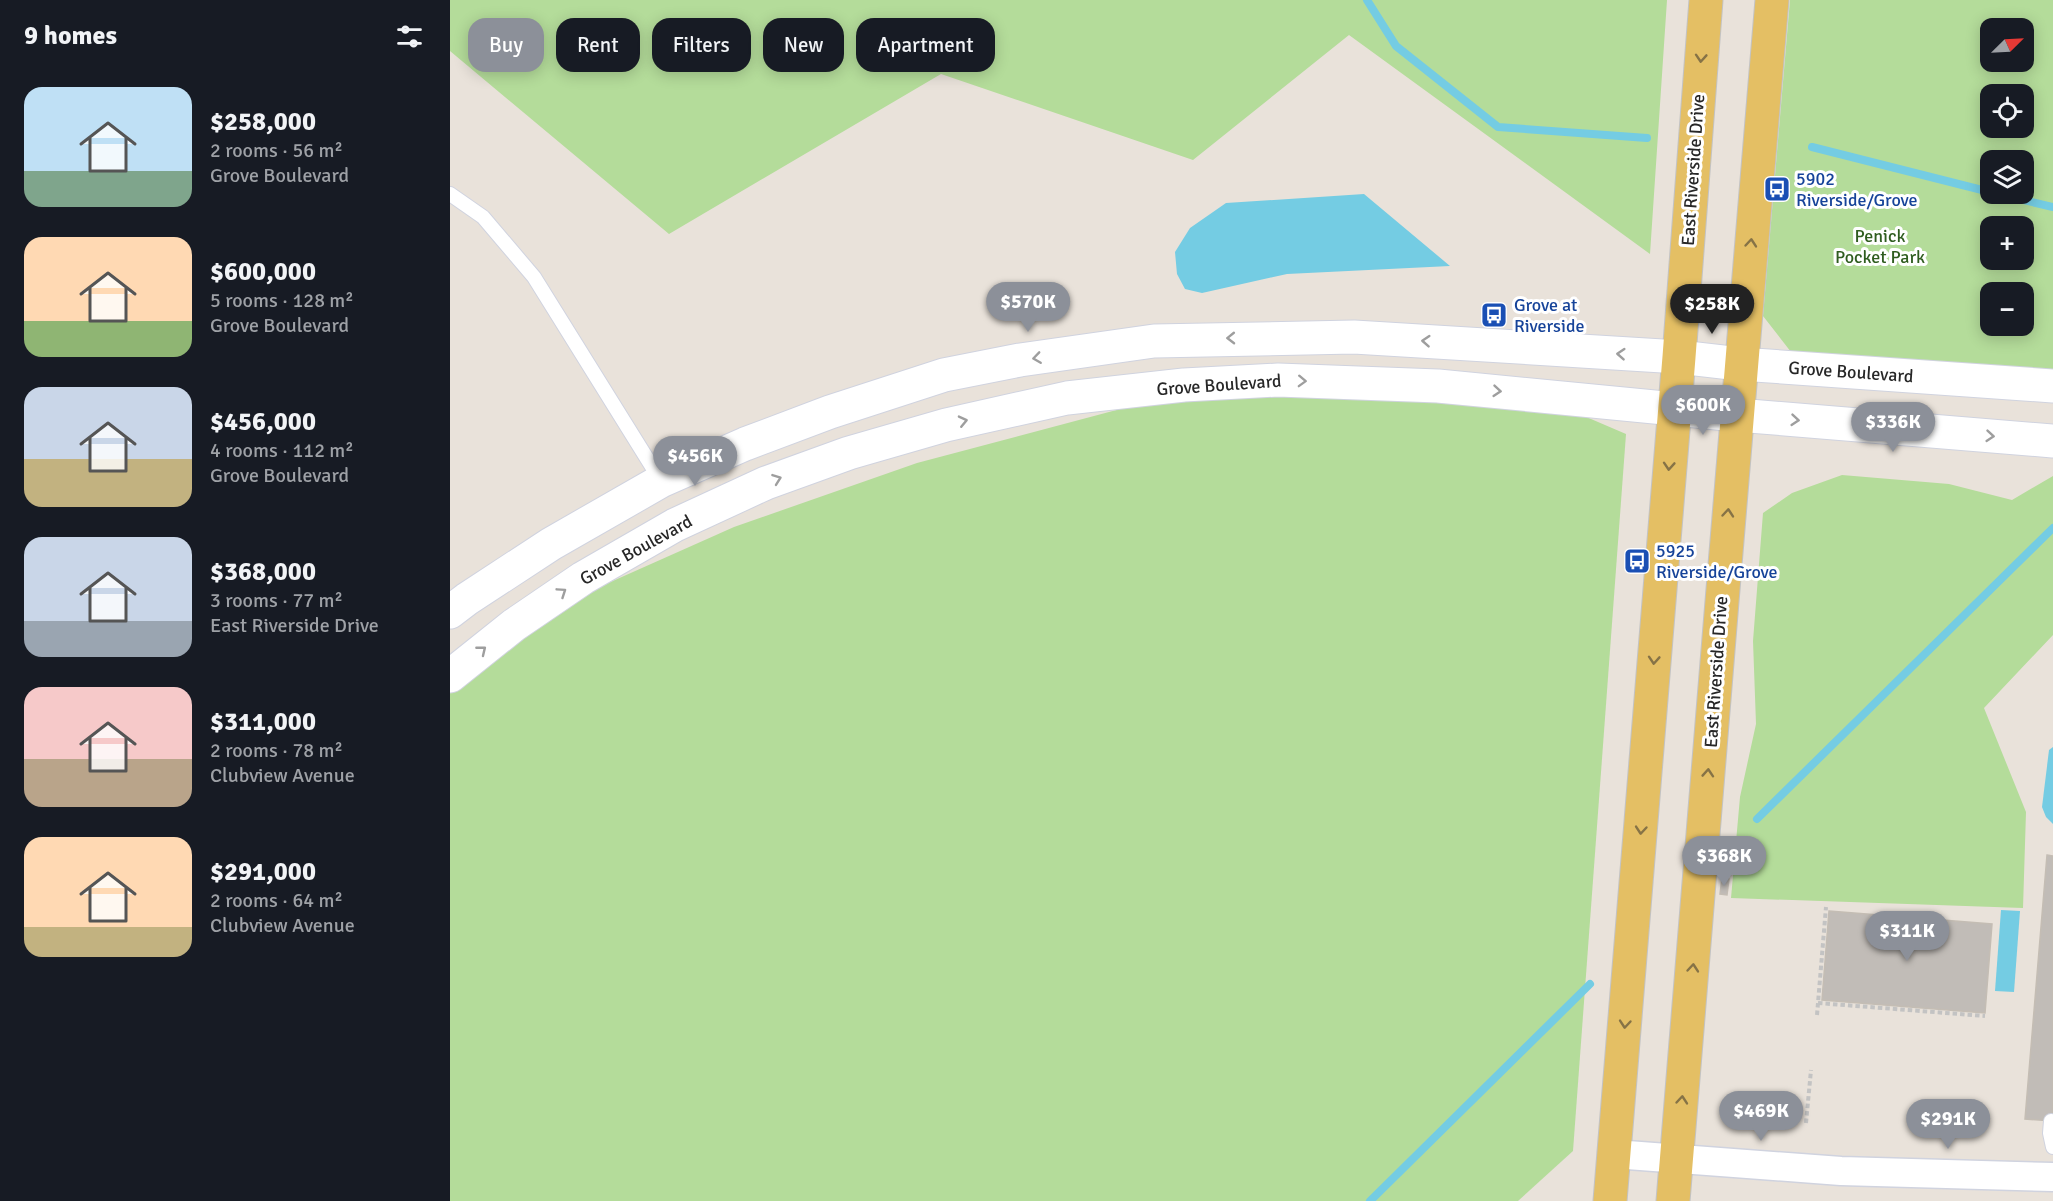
<!DOCTYPE html>
<html lang="en">
<head>
<meta charset="utf-8">
<style>
	:root { --surface:#171b24; --page:#242831; --text:#f1f3f6; --muted:#9ea1a6; --accent:#8c9099 }
	body { margin:0; font-family:Signika,sans-serif; background:var(--page); color:var(--text); height:100vh; display:flex; flex-direction:column; font-size:22px; white-space:nowrap }
	* { box-sizing:border-box; margin:0 }
	p { font-size:20px; color:var(--muted) }
	.icon { flex:none; width:33px; height:33px; fill:none; stroke:currentColor; stroke-width:2; stroke-linecap:round; stroke-linejoin:round }
	.map { position:relative; flex:1; overflow:hidden }
	.drawer { display:flex; flex-direction:column; background:var(--surface); width:450px }
	.drawer>* { flex:none }
	.guide { position:absolute; left:18px; top:18px; width:570px; height:54px; display:flex; gap:12px }
	.needle { width:39px; rotate:66deg }
	.buttons { position:absolute; left:1530px; top:18px; display:grid; gap:12px }
	.buttons a { display:grid; place-items:center; width:54px; height:54px; border-radius:12px; background:var(--surface); box-shadow:0 3px 15px #0003; font-size:30px }
	.price { position:absolute; translate:-50% -51px; padding:0 14px; border-radius:21px; background:var(--accent); color:#fff; font-size:20px; line-height:39px; filter:drop-shadow(0 2px 3px #0008) }
	.price::after { content:''; position:absolute; left:50%; top:36px; width:18px; height:14px; margin-left:-9px; background:inherit; clip-path:polygon(0 0,100% 0,50% 100%) }
	.price.selected { background:#222; color:#fff }
	ul { padding:0; list-style:none }
	li { display:flex; align-items:center; gap:18px; height:150px; padding:0 24px }
	li span { display:grid; place-items:center; flex:none; width:168px; height:120px; border-radius:18px; color:#555 }
	li>.icon { margin-inline-start:auto }
	span .icon { width:72px; height:72px; fill:#fffc; stroke-width:1 }
	li b { font-size:26px }
	h2 { display:flex; justify-content:space-between; align-items:center; height:72px; padding:0 24px; font-size:26px }
	.tag { padding:0 21px; border-radius:18px; background:var(--surface); box-shadow:0 3px 15px #0003; font-size:21px; line-height:54px }
	.tag.selected { background:var(--accent); color:#fff }
	main { display:flex; flex:1; min-height:0 }
	.map>svg:first-child { display:block }
	.green { fill:#b4dc9a; fill-rule:evenodd }
	.water { fill:#74cce3 }
	.lines { fill:none; stroke-linecap:round; stroke-linejoin:round }
	.stream { stroke:#74cce3; stroke-width:8 }
	.building { fill:#c1bcb7; stroke:#c4bdb4; stroke-width:1.5 }
	.service-casing { stroke:#d0d3df; stroke-width:16 }
	.minor-casing { stroke:#d0d3df; stroke-width:31 }
	.tertiary-casing { stroke:#d0d3df; stroke-width:35 }
	.primary-casing { stroke:#c3c3c3; stroke-width:35 }
	.path { stroke:#c3c3c3; stroke-width:4; stroke-dasharray:4.5 3; stroke-linecap:butt }
	.service { stroke:#fff; stroke-width:14 }
	.minor { stroke:#fff; stroke-width:28 }
	.tertiary { stroke:#fff; stroke-width:33 }
	.primary { stroke:#e4bf64; stroke-width:33 }
	.oneway { stroke:#867346 }
	.oneway2 { stroke:#9e9e9e }
	.labels { text-anchor:middle; stroke-width:6; stroke-linejoin:round; paint-order:stroke }
	.street-label { font-size:18px; fill:#272727; stroke:#fff }
	.transit-label { font-size:18px; fill:#164399; stroke:#fff; text-anchor:start }
	.park-label { font-size:18px; fill:#2f5d1f; stroke:#fff }
</style>
</head>
<body>
<main>
<section class="drawer">
<h2>9 homes<svg class="icon" aria-label="filters" viewBox="0 0 24 24"><path d="M4 7h16M4 17h16"/><circle cx="9" cy="7" r="2"/><circle cx="15" cy="17" r="2"/></svg></h2>
<ul>
<li><span style="background:linear-gradient(#bfe0f5 70%,#7fa58c 0)"><svg class="icon" aria-label="home" viewBox="0 0 24 24"><path d="M3 11l9-7 9 7M6 9v11h12V9"/></svg></span><div><b>$258,000</b><p>2 rooms · 56 m²</p><p>Grove Boulevard</p></div></li>
<li><span style="background:linear-gradient(#ffd9b3 70%,#8fb573 0)"><svg class="icon" aria-label="home" viewBox="0 0 24 24"><path d="M3 11l9-7 9 7M6 9v11h12V9"/></svg></span><div><b>$600,000</b><p>5 rooms · 128 m²</p><p>Grove Boulevard</p></div></li>
<li><span style="background:linear-gradient(#c9d6e8 60%,#c2b280 0)"><svg class="icon" aria-label="home" viewBox="0 0 24 24"><path d="M3 11l9-7 9 7M6 9v11h12V9"/></svg></span><div><b>$456,000</b><p>4 rooms · 112 m²</p><p>Grove Boulevard</p></div></li>
<li><span style="background:linear-gradient(#c9d6e8 70%,#9aa5b1 0)"><svg class="icon" aria-label="home" viewBox="0 0 24 24"><path d="M3 11l9-7 9 7M6 9v11h12V9"/></svg></span><div><b>$368,000</b><p>3 rooms · 77 m²</p><p>East Riverside Drive</p></div></li>
<li><span style="background:linear-gradient(#f6c9c9 60%,#b9a48a 0)"><svg class="icon" aria-label="home" viewBox="0 0 24 24"><path d="M3 11l9-7 9 7M6 9v11h12V9"/></svg></span><div><b>$311,000</b><p>2 rooms · 78 m²</p><p>Clubview Avenue</p></div></li>
<li><span style="background:linear-gradient(#ffd9b3 75%,#c2b280 0)"><svg class="icon" aria-label="home" viewBox="0 0 24 24"><path d="M3 11l9-7 9 7M6 9v11h12V9"/></svg></span><div><b>$291,000</b><p>2 rooms · 64 m²</p><p>Clubview Avenue</p></div></li>
</ul>
</section>
<div class="map">
<svg width="1603" height="1201" viewBox="0 0 1603 1201">
	<rect width="100%" height="100%" fill="#e9e2da"/>
	<g class="green">
		<polygon points="0,0 1217,0 1200,254 899,35 743,160 491,74 219,234 0,51"/>
		<path d="M1340,0H1603V373L1341,352L1313,316ZM1540,28H1574V62H1540ZM1540,94H1574V128H1540ZM1540,160H1574V194H1540ZM1540,226H1574V260H1540ZM1540,292H1574V326H1540Z"/>
		<polygon points="768,383 1085,395 1176,434 1123,1151 1068,1201 0,1201 0,691 64,625 284,527 467,463"/>
		<polygon points="1392,475 1499,484 1562,500 1603,476 1603,635 1534,708 1576,812 1573,908 1281,898 1290,797 1306,724 1303,641 1313,513 1342,493"/>
	</g>
	<g class="water">
		<polygon points="914,194 1000,266 837,274 752,293 735,289 727,274 725,252 740,228 776,203"/>
		<polygon points="1603,747 1603,824 1596,817 1592,807 1599,750"/>
		<polygon points="1551,910 1570,911 1564,992 1545,991"/>
	</g>
	<g class="lines">
		<g class="stream">
			<polyline points="917,0 946,46 1048,127 1197,138"/>
			<polyline points="1362,147 1540,192"/>
			<polyline points="1548,194 1603,207"/>
			<polyline points="1307,819 1603,528"/>
			<polyline points="920,1201 1140,984"/>
		</g>
	</g>
	<g class="building">
		<polygon points="1597,855 1603,856 1603,1121 1575,1119"/>
		<polygon points="1272,878 1279,879 1277,895 1270,894"/>
		<polygon points="1379,911 1542,924 1535,1013 1372,1000"/>
	</g>
	<g class="lines">
		<defs>
			<g id="service">
				<polyline points="0,194 33,217 84,277 211,481"/>
				<polyline points="1601,1121 1600,1133 1603,1147"/>
			</g>
			<polyline id="minor" points="1164,1154 1391,1171 1603,1177"/>
			<g id="tertiary">
				<polyline points="0,612 17,599 101,544 211,481 295,444 380,412 494,375 570,360 704,341 904,337 1229,357 1290,364 1603,386"/>
				<polyline points="0,676 64,625 133,578 225,525 316,483 399,453 496,425 617,398 734,385 828,380 988,386 1287,415 1603,441"/>
			</g>
			<g id="primary">
				<polyline points="1160,1201 1229,357 1256,0"/>
				<path d="M1223,1201C1257,801 1287,400 1322,0"/>
			</g>
		</defs>
		<use href="#service" class="service-casing"/>
		<use href="#minor" class="minor-casing"/>
		<use href="#tertiary" class="tertiary-casing"/>
		<use href="#primary" class="primary-casing"/>
		<g class="path">
			<polyline points="1368,1003 1535,1016"/>
			<polyline points="1367,1015 1376,907"/>
			<polyline points="1356,1123 1361,1070"/>
		</g>
		<use href="#service" class="service"/>
		<use href="#minor" class="minor"/>
		<use href="#tertiary" class="tertiary"/>
		<use href="#primary" class="primary"/>
	</g>
	<defs><path id="oneway-chevron" d="M-2-3.5L2.5 0L-2 3.5" fill="none" stroke-width="1.6" stroke-linecap="round" stroke-linejoin="round" transform="scale(1.5)"/></defs>
	<g class="oneway">
		<use href="#oneway-chevron" transform="translate(1251 58) rotate(94)"/>
		<use href="#oneway-chevron" transform="translate(1301 243) rotate(-85)"/>
		<use href="#oneway-chevron" transform="translate(1219 466) rotate(94)"/>
		<use href="#oneway-chevron" transform="translate(1278 513) rotate(-85)"/>
		<use href="#oneway-chevron" transform="translate(1204 660) rotate(94)"/>
		<use href="#oneway-chevron" transform="translate(1258 773) rotate(-86)"/>
		<use href="#oneway-chevron" transform="translate(1191 830) rotate(95)"/>
		<use href="#oneway-chevron" transform="translate(1243 968) rotate(-85)"/>
		<use href="#oneway-chevron" transform="translate(1175 1024) rotate(95)"/>
		<use href="#oneway-chevron" transform="translate(1232 1100) rotate(-85)"/>
	</g>
	<g class="oneway2">
		<use href="#oneway-chevron" transform="translate(781 338) rotate(179)"/>
		<use href="#oneway-chevron" transform="translate(976 341) rotate(-176)"/>
		<use href="#oneway-chevron" transform="translate(1171 354) rotate(-176)"/>
		<use href="#oneway-chevron" transform="translate(587 358) rotate(172)"/>
		<use href="#oneway-chevron" transform="translate(852 381) rotate(2)"/>
		<use href="#oneway-chevron" transform="translate(1047 391) rotate(5)"/>
		<use href="#oneway-chevron" transform="translate(1345 420) rotate(5)"/>
		<use href="#oneway-chevron" transform="translate(513 421) rotate(-13)"/>
		<use href="#oneway-chevron" transform="translate(1540 436) rotate(5)"/>
		<use href="#oneway-chevron" transform="translate(327 479) rotate(-20)"/>
		<use href="#oneway-chevron" transform="translate(112 592) rotate(-34)"/>
		<use href="#oneway-chevron" transform="translate(32 650) rotate(-39)"/>
	</g>
	<defs>
		<symbol id="bus-square" viewBox="-11 -11 22 22"><rect x="-9" y="-9" width="18" height="18" rx="4" fill="#1a4fb4" stroke="#fff"/><path d="M-5-6H5V4H4V6H2V4H-2V6H-4V4H-5ZM-3.5-4V0h7V-4ZM-3.5 1.2v1.5H-2V1.2ZM2 1.2v1.5H3.5V1.2Z" fill="#fff"/></symbol>
	</defs>
	<g fill-rule="evenodd">
		<use href="#bus-square" x="1312" y="174" width="30" height="30"/>
		<use href="#bus-square" x="1029" y="300" width="30" height="30"/>
		<use href="#bus-square" x="1172" y="546" width="30" height="30"/>
	</g>
	<g class="labels">
		<g class="street-label">
			<text transform="translate(1243 170) rotate(-86)" y="6">East Riverside Drive</text>
			<text transform="translate(1401 372) rotate(4)" y="6">Grove Boulevard</text>
			<text transform="translate(769 385) rotate(-4)" y="6">Grove Boulevard</text>
			<text transform="translate(186 550) rotate(-29)" y="6">Grove Boulevard</text>
			<text transform="translate(1266 672) rotate(-86)" y="6">East Riverside Drive</text>
		</g>
		<g class="transit-label">
			<text x="1346" y="185">5902<tspan x="1346" dy="21">Riverside/Grove</tspan></text>
			<text x="1064" y="311">Grove at<tspan x="1064" dy="21">Riverside</tspan></text>
			<text x="1206" y="557">5925<tspan x="1206" dy="21">Riverside/Grove</tspan></text>
		</g>
		<g class="park-label">
			<text x="1430" y="242">Penick<tspan x="1430" dy="21">Pocket Park</tspan></text>
		</g>
	</g>
</svg>
<div class="buttons">
<a><svg class="needle" viewBox="-14 -14 28 28"><path d="M0-13l5 13h-10z" fill="#e53935"/><path d="M0 13l5-13h-10z" fill="#9ea1a6"/></svg></a>
<a><svg class="icon" aria-label="locate" viewBox="0 0 24 24"><circle cx="12" cy="12" r="6"/><path d="M12 2v4M12 18v4M2 12h4M18 12h4"/></svg></a>
<a><svg class="icon" aria-label="layers" viewBox="0 0 24 24"><path d="M12 4l9 5-9 5-9-5zM3 14l9 5 9-5"/></svg></a>
<a>+</a>
<a>−</a>
</div>
<b class="price" style="left:578px;top:333px">$570K</b>
<b class="price selected" style="left:1262px;top:335px">$258K</b>
<b class="price" style="left:1253px;top:436px">$600K</b>
<b class="price" style="left:1443px;top:453px">$336K</b>
<b class="price" style="left:245px;top:487px">$456K</b>
<b class="price" style="left:1274px;top:887px">$368K</b>
<b class="price" style="left:1457px;top:962px">$311K</b>
<b class="price" style="left:1311px;top:1142px">$469K</b>
<b class="price" style="left:1498px;top:1150px">$291K</b>
<div class="guide">
<a class="tag selected">Buy</a>
<a class="tag">Rent</a>
<a class="tag">Filters</a>
<a class="tag">New</a>
<a class="tag">Apartment</a>
</div>
</div>
</main>
</body>
</html>
